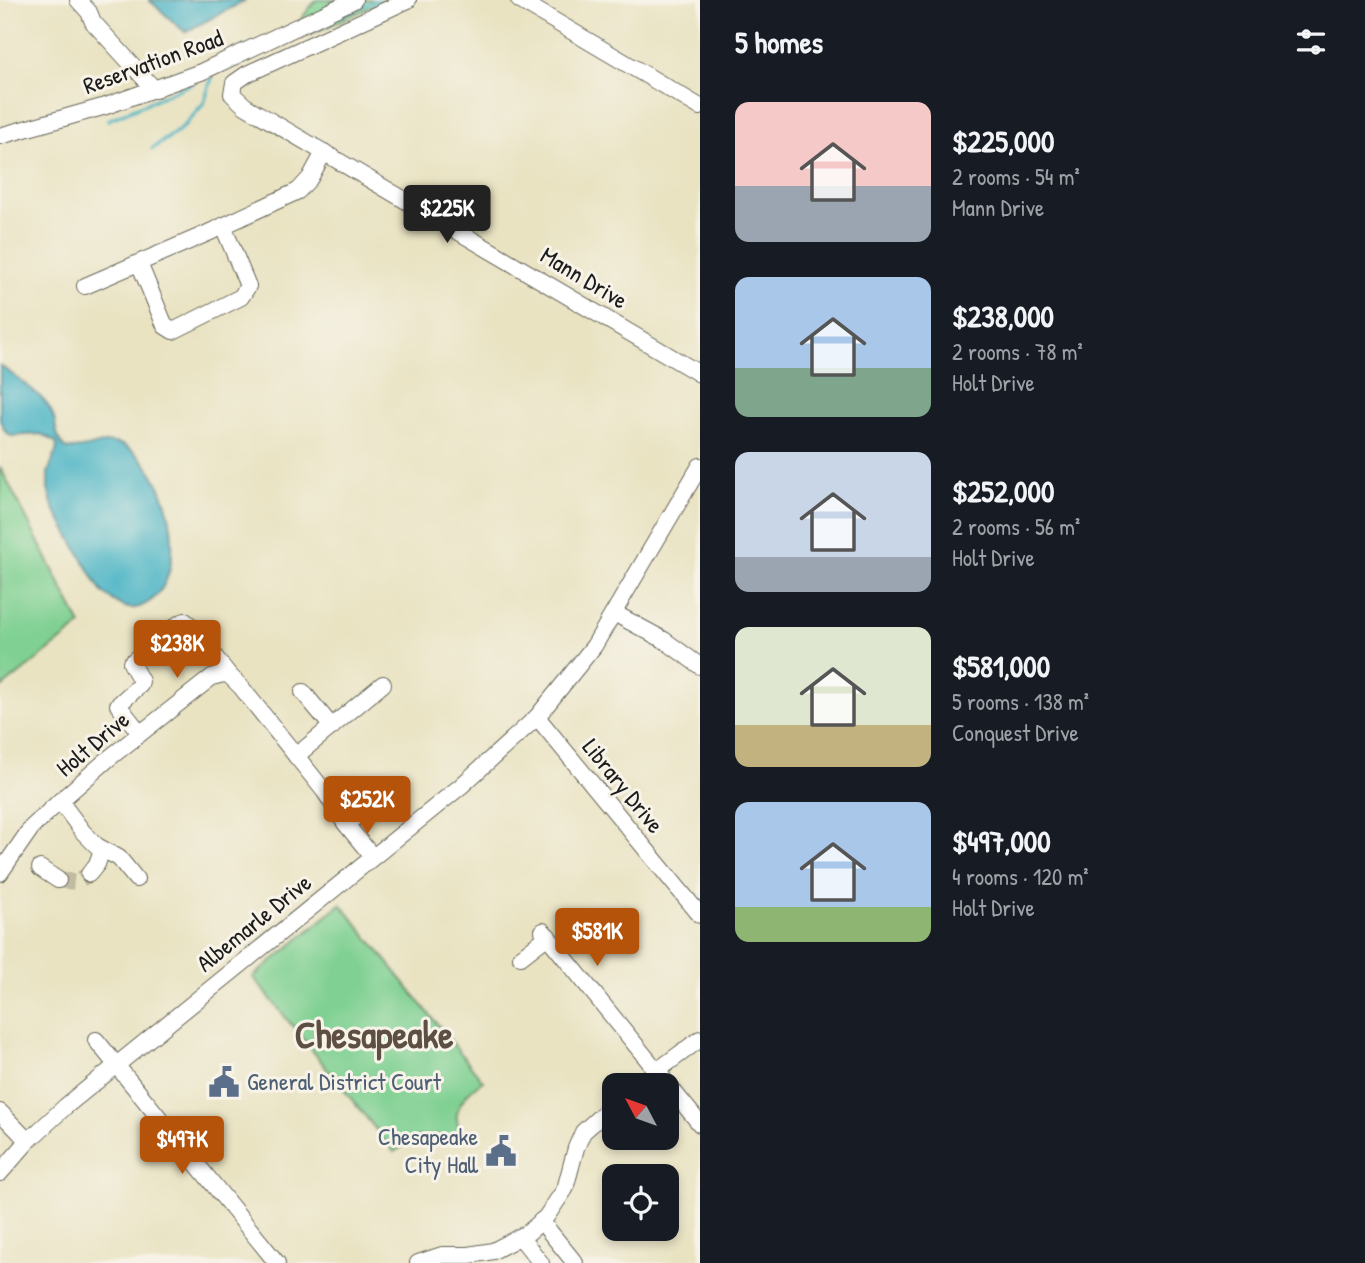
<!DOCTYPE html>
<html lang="en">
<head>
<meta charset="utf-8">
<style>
	:root { --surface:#171b24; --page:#242831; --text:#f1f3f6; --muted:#9ea1a6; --accent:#b45309 }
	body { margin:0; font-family:"Patrick Hand",sans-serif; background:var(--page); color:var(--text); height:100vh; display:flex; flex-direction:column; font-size:26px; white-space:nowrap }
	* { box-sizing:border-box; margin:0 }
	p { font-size:23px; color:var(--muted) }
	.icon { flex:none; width:38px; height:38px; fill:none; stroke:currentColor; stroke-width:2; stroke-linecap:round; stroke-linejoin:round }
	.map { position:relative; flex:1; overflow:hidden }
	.panel { display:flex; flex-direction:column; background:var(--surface); width:665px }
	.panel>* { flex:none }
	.needle { width:46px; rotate:311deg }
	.controls { position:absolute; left:602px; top:1073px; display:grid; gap:14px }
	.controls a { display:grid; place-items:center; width:77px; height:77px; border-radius:14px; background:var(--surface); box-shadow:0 4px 10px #0003; font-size:35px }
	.price { position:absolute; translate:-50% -60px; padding:0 16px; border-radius:7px; background:var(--accent); color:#fff; font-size:23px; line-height:46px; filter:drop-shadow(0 2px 4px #0008) }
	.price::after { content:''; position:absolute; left:50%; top:42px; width:21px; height:16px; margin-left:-10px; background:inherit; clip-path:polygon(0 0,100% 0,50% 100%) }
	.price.active { background:#222; color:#fff }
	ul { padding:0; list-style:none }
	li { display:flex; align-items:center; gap:21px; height:175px; padding:0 35px }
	li span { display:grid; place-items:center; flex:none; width:196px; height:140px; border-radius:14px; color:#555 }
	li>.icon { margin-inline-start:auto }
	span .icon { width:84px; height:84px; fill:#fffc; stroke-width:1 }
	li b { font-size:30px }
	h2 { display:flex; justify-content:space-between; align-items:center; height:84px; padding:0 35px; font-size:30px }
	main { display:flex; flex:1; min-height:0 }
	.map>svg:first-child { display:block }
	.green { fill:#7fd092; stroke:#4e7657; stroke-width:2 }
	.water { fill:#48b4c5; stroke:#326870; stroke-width:2 }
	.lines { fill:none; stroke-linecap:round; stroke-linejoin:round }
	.stream { stroke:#48b4c5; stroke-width:3.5 }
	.minor-tunnel { stroke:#c0bba1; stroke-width:16; stroke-dasharray:16 8; stroke-linecap:butt }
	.minor-casing { stroke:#646256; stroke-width:18 }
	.minor { stroke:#fff; stroke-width:16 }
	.labels { text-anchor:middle; stroke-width:6; stroke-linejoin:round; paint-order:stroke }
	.street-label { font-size:24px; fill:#1c1c1c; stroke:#f7f3e8 }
	.service-label { font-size:24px; fill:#4e5e75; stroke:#f7f3e8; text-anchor:start }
	.town-label { font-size:38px; font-weight:bold; fill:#5d4f41; stroke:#f7f3e8 }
</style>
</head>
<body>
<main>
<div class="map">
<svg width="700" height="1263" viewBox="0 0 700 1263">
	<rect width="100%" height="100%" fill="#f7f3e8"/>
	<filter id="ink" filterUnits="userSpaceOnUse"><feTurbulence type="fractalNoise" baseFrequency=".0143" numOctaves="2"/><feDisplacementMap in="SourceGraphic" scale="14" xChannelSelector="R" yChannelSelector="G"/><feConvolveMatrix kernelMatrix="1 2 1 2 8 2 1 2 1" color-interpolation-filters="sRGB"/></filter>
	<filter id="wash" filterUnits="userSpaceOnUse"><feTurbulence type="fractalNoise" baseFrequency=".00686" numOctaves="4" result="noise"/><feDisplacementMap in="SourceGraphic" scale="28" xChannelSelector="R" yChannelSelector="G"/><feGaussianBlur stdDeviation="1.57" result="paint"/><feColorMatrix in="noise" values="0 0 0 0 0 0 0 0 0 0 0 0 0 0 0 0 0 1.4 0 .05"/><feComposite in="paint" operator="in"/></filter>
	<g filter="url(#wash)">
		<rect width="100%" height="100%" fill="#e9e3c2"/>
		<g class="green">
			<polygon points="316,0 386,0 309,35 301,19"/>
			<polygon points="0,467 81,625 0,689"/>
			<path d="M341,904L483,1081C472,1088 459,1100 457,1114C456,1120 459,1128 460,1133L454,1141L436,1135L418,1137L394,1152L253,977Z"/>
		</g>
		<g class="water">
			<polygon points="149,0 246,0 185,32"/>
			<path d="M0,365C14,377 44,395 51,411C58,424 54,437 65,448C85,453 104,436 124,446C169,467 193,571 149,602C143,606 135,609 129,608C118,606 109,597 101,591L53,507L48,489V473L57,448L56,442L41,434L11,436L5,431L0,419Z"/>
		</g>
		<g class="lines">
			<g class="stream">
				<polyline points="336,17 378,0"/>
				<polyline points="108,120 193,83"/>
				<polyline points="152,149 183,127 204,103 213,74"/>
			</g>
		</g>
	</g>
	<g filter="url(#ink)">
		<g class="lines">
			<polyline class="minor-tunnel" points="58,880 76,882 89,874"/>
			<defs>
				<g id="minor">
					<polyline points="78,0 89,12 93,22 155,90"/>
					<polyline points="408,0 247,74 234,83 232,94 245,106 700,374"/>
					<polyline points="519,0 700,107"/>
					<polyline points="0,136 106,106 201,72 354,0"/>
					<polyline points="139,263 165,326 173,331 241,297 248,286 223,226"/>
					<polyline points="85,286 208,233 298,191 310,178 324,152"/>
					<polyline points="614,613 664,640 700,666"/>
					<polyline points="303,692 332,727"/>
					<polyline points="537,717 700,915"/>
					<polyline points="140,733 118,705 140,685 141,681 131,663 180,623 185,621 190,625 229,675"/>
					<polyline points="296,756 383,684"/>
					<polyline points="346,824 369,808"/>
					<polyline points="40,868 58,880"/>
					<polyline points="0,873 32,827 60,801"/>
					<polyline points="89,874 97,864 102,850"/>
					<polyline points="136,879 119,858 97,846 83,832 60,801 108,759 212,677 223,674 229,675 241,687 325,792 345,823 372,856"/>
					<polyline points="543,931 700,1124"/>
					<polyline points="521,957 548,936"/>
					<polyline points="96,1040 277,1263"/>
					<polyline points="638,1085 700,1039"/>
					<polyline points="0,1112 28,1141"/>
					<polyline points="0,1173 28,1141 66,1106 461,786 537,717 594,646 700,466"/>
					<polyline points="541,1221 575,1263"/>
					<polyline points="521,1238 541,1263"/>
					<polyline points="418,1263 442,1255 469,1255 493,1251 529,1232 546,1217 565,1189 576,1148 583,1132 614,1104"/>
				</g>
			</defs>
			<use href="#minor" class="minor-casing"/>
			<use href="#minor" class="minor"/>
		</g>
	</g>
	<defs>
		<symbol id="civic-bare" viewBox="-9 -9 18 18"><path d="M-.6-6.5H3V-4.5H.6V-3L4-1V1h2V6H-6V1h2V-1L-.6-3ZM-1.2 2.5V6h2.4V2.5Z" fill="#5c6f8a" stroke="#f7f3e8" stroke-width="2.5" paint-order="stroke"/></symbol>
	</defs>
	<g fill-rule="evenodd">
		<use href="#civic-bare" x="202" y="1060" width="44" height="44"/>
		<use href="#civic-bare" x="479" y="1129" width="44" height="44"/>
	</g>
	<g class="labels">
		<g class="street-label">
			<text transform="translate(153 62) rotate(-20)" y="8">Reservation Road</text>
			<text transform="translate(584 278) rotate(31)" y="8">Mann Drive</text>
			<text transform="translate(93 744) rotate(-40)" y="8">Holt Drive</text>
			<text transform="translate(623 786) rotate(51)" y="8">Library Drive</text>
			<text transform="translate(254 923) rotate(-39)" y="8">Albemarle Drive</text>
		</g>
		<g class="service-label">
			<text x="247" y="1090">General District Court</text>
			<text x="478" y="1145" text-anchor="end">Chesapeake<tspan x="478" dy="28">City Hall</tspan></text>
		</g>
		<g class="town-label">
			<text x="374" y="1048">Chesapeake</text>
		</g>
	</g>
</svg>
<div class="controls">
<a><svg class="needle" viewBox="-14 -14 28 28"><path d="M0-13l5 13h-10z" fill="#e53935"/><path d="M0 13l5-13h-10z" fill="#9ea1a6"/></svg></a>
<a><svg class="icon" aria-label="locate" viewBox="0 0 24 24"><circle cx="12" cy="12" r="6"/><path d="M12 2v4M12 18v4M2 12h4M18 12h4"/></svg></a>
</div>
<b class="price active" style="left:447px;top:245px">$225K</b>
<b class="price" style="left:177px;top:680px">$238K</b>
<b class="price" style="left:367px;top:836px">$252K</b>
<b class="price" style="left:597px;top:968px">$581K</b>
<b class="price" style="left:182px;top:1176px">$497K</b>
</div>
<section class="panel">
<h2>5 homes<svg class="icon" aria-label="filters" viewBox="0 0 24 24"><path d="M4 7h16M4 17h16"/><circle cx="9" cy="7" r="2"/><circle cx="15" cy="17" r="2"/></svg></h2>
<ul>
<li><span style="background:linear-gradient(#f6c9c9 60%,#9aa5b1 0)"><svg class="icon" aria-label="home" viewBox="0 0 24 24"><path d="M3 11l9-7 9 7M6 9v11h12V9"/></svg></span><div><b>$225,000</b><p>2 rooms · 54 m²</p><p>Mann Drive</p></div></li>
<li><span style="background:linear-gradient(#a9c7e8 65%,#7fa58c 0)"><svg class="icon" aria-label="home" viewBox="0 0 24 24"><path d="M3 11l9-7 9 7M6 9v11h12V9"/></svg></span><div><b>$238,000</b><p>2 rooms · 78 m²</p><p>Holt Drive</p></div></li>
<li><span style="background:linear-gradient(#c9d6e8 75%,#9aa5b1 0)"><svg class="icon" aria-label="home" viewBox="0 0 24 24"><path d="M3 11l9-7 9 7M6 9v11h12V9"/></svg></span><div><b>$252,000</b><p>2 rooms · 56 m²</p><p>Holt Drive</p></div></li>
<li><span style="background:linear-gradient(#dfe7d0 70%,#c2b280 0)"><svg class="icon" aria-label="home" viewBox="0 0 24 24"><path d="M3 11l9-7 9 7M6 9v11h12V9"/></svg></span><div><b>$581,000</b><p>5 rooms · 138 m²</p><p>Conquest Drive</p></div></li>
<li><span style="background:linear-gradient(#a9c7e8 75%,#8fb573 0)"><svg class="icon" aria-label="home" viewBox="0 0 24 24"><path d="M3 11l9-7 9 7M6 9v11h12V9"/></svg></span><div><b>$497,000</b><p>4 rooms · 120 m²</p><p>Holt Drive</p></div></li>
</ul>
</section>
</main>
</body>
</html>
